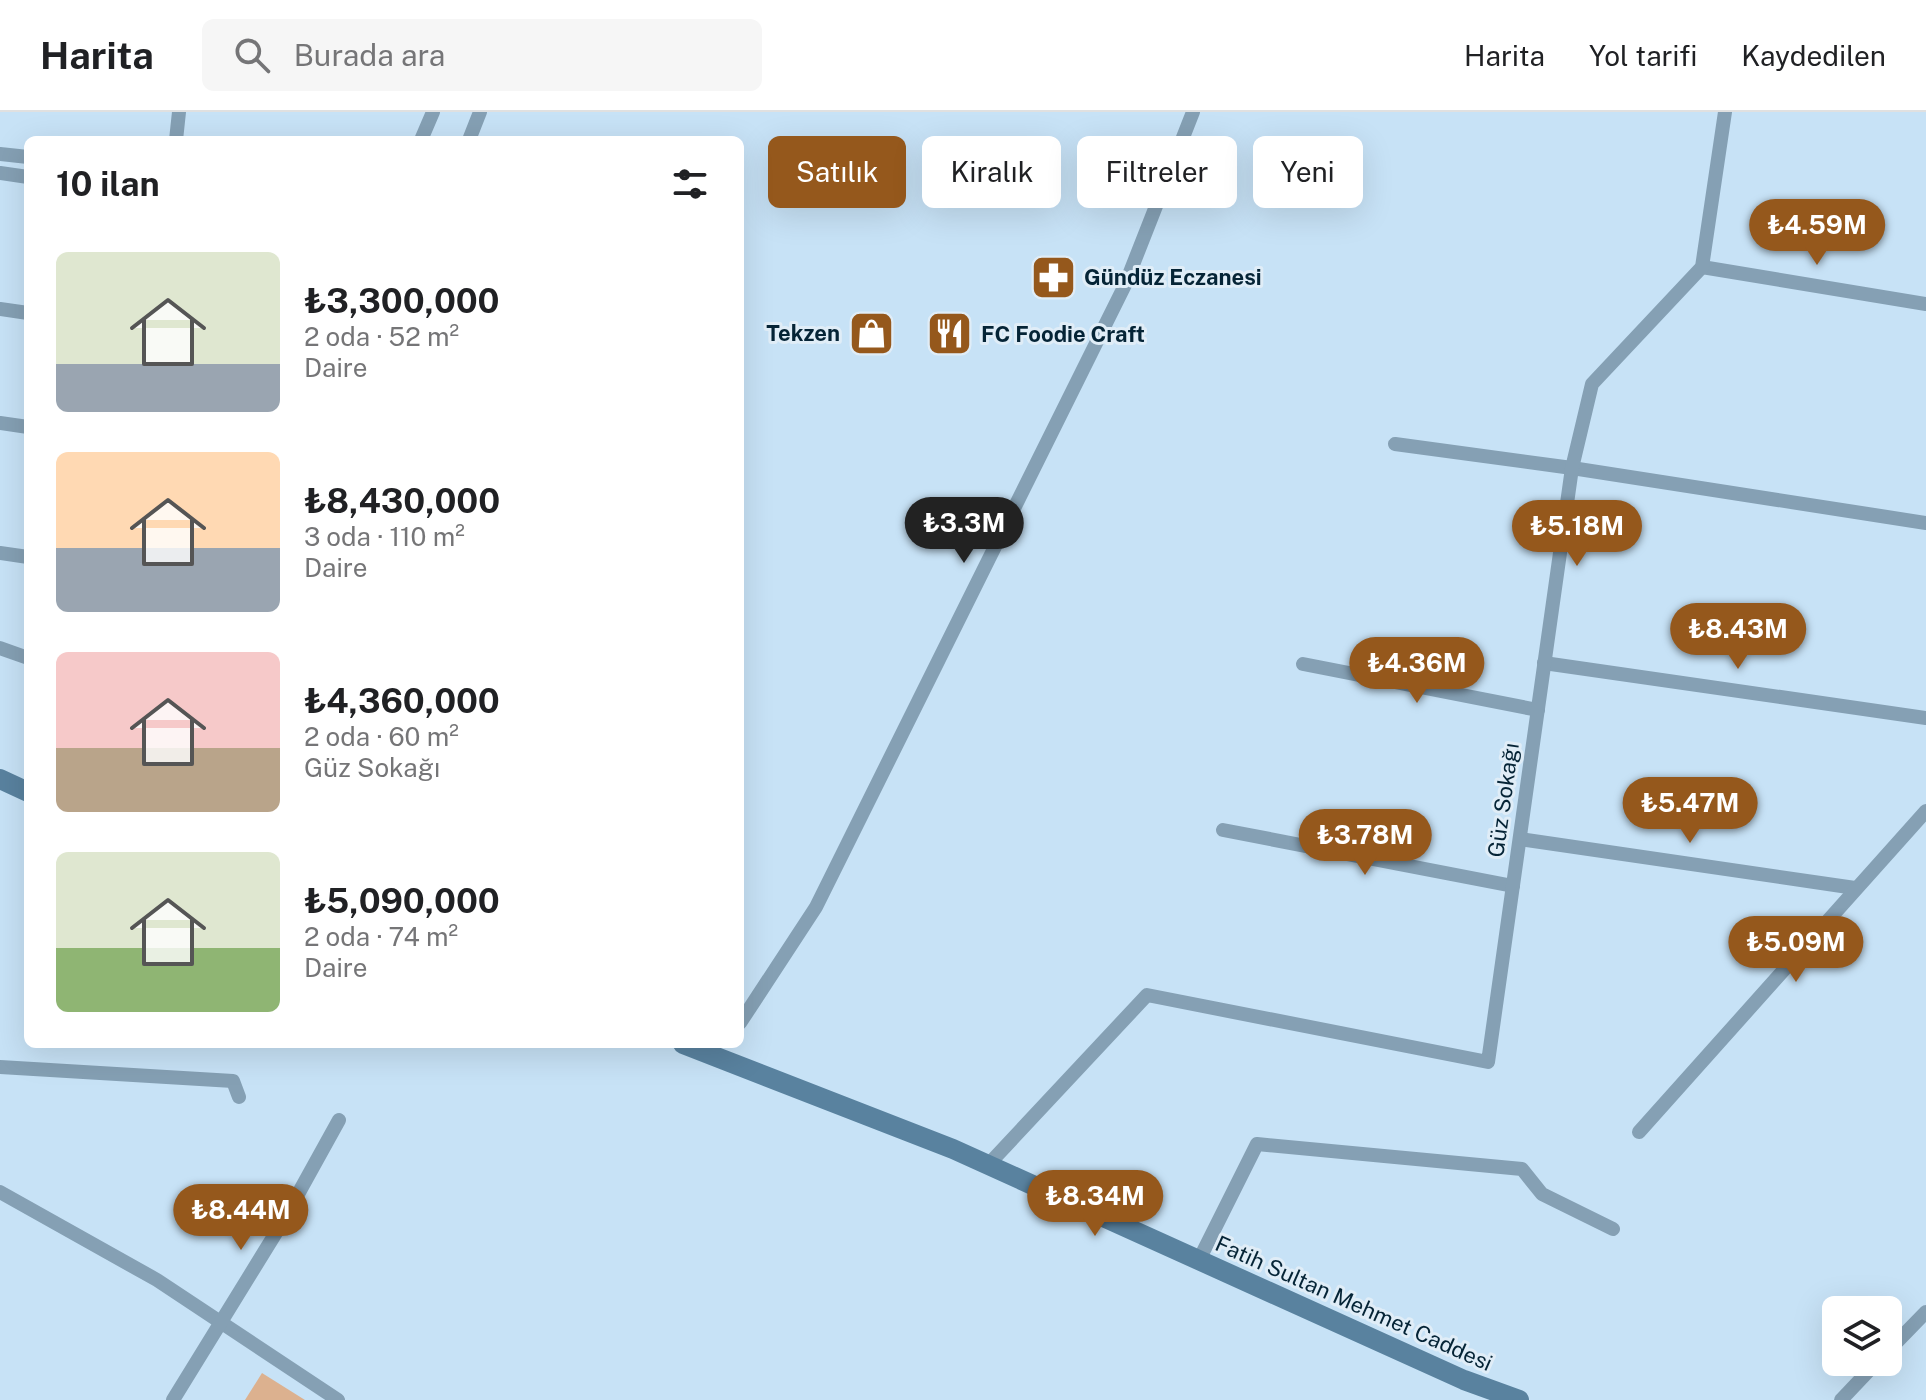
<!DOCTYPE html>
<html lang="tr">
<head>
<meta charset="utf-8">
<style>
	:root { --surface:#fff; --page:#f6f6f6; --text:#202124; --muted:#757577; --line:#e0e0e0; --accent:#95581c }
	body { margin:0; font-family:"Public Sans",sans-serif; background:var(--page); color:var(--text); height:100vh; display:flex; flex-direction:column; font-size:30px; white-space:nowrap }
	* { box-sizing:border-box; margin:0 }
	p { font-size:26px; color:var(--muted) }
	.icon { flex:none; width:44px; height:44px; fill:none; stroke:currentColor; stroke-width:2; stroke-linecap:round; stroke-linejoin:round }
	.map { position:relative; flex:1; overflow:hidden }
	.panel { position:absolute; left:24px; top:24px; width:720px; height:912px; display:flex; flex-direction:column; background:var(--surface); border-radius:12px; box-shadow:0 8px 32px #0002 }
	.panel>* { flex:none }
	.hud { position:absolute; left:768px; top:24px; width:760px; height:72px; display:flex; gap:16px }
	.tools { position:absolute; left:1822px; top:1184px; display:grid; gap:16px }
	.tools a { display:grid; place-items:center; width:80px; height:80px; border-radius:12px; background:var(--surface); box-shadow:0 8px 32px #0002; font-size:40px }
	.price { position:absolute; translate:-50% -68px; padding:0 18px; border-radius:28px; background:var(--accent); color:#fff; font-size:26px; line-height:52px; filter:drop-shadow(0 2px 4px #0008) }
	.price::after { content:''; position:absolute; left:50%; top:48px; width:24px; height:18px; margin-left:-12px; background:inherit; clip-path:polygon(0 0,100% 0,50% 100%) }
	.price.active { background:#222; color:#fff }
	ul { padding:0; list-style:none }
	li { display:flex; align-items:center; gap:24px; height:200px; padding:0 32px }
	li span { display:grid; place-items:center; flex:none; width:224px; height:160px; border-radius:12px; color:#555 }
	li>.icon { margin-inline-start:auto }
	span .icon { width:96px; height:96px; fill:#fffc; stroke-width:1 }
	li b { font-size:34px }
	h2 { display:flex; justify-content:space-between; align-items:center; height:96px; padding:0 32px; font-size:34px }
	.pill { padding:0 28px; border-radius:12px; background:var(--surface); box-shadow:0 8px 32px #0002; font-size:28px; line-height:72px }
	.pill.active { background:var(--accent); color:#fff }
	header { display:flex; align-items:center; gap:48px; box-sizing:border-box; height:112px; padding:0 40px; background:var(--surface); border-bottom:2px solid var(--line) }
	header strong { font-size:38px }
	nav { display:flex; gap:44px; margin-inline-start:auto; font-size:28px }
	.search { width:560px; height:72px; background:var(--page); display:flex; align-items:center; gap:20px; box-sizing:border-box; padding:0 28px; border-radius:12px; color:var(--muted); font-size:30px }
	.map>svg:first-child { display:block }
	.green { fill:#dcb18f }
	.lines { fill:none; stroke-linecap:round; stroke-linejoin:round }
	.street { stroke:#85a0b4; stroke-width:14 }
	.secondary { stroke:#59829f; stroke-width:20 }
	.labels { text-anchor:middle; stroke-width:6; stroke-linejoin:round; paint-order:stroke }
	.poi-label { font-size:22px; font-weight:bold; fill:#052436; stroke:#e0edf7; text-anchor:start }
	.street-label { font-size:22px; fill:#052436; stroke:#e0edf7 }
</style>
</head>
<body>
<header>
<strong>Harita</strong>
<div class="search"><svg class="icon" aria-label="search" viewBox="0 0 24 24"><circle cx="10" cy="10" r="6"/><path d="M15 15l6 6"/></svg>Burada ara</div>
<nav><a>Harita</a><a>Yol tarifi</a><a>Kaydedilen</a></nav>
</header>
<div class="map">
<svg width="1926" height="1288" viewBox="0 0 1926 1288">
	<rect width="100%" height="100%" fill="#c7e2f6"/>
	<polygon class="green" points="262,1261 305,1288 245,1288"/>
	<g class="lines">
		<g class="street">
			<polyline points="176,28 179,0"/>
			<polyline points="421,28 433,0"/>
			<polyline points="469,28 480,0"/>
			<polyline points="0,42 28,45"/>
			<polyline points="0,61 28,65"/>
			<polyline points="1702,155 1926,192"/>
			<polyline points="0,197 28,201"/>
			<polyline points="0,311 28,315"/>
			<polyline points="1395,332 1572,356 1926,411"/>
			<polyline points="0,441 28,445"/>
			<polyline points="0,536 28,546"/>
			<polyline points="1544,551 1926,606"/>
			<polyline points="1303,552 1538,598"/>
			<polyline points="1223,718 1513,774"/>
			<polyline points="1520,727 1855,776"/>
			<polyline points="740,911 816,795 1125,173 1193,0"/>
			<polyline points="0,955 233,969 239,985"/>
			<polyline points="1639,1020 1926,699"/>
			<polyline points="988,1053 1147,883 1488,950 1572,356 1592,272 1702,155 1725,0"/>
			<polyline points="0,1080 157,1168 338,1288"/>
			<polyline points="1199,1148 1257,1032 1522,1057 1542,1082 1613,1117"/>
			<polyline points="1888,1239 1926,1200"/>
			<polyline points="173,1288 282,1111 339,1008"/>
			<polyline points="1841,1288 1877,1250"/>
		</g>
		<g class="secondary">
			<polyline points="0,667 28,680"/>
			<polyline points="683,932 953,1037 1464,1268 1519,1288"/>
		</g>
	</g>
	<defs>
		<symbol id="pharmacy-square" viewBox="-11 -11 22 22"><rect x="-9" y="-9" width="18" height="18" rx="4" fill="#95581c" stroke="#e0edf7"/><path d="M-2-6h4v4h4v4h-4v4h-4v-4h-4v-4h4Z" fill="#fff"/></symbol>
		<symbol id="shop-square" viewBox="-11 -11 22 22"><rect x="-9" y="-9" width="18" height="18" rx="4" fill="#95581c" stroke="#e0edf7"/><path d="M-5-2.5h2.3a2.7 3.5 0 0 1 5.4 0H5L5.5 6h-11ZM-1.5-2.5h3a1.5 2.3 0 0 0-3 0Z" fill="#fff"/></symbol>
		<symbol id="restaurant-square" viewBox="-11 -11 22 22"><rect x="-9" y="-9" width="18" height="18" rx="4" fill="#95581c" stroke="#e0edf7"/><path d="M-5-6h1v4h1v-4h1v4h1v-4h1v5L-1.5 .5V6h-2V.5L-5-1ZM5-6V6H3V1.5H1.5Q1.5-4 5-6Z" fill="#fff"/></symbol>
	</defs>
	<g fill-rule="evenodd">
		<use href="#pharmacy-square" x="1028" y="140" width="51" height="51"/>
		<use href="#shop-square" x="846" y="196" width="51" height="51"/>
		<use href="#restaurant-square" x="924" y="196" width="51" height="51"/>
	</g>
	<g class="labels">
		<g class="poi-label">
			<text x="1084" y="173">Gündüz Eczanesi</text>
			<text x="840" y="229" text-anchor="end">Tekzen</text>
			<text x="981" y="230">FC Foodie Craft</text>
		</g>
		<g class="street-label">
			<text transform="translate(1503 688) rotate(-82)" y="8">Güz Sokağı</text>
			<text transform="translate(1354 1191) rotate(24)" y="8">Fatih Sultan Mehmet Caddesi</text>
		</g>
	</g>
</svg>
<div class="tools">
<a><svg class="icon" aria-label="layers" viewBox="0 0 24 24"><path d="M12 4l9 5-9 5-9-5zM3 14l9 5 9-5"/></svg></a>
</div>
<b class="price" style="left:1817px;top:155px">₺4.59M</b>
<b class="price active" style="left:964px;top:453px">₺3.3M</b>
<b class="price" style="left:1577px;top:456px">₺5.18M</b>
<b class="price" style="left:1738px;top:559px">₺8.43M</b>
<b class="price" style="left:1417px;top:593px">₺4.36M</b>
<b class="price" style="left:1690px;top:733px">₺5.47M</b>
<b class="price" style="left:1365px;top:765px">₺3.78M</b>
<b class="price" style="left:1796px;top:872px">₺5.09M</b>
<b class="price" style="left:1095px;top:1126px">₺8.34M</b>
<b class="price" style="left:241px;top:1140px">₺8.44M</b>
<div class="hud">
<a class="pill active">Satılık</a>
<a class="pill">Kiralık</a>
<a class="pill">Filtreler</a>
<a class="pill">Yeni</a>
</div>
<section class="panel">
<h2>10 ilan<svg class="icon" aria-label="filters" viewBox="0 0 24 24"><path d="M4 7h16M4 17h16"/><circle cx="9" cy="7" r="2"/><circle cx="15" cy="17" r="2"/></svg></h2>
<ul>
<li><span style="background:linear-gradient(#dfe7d0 70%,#9aa5b1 0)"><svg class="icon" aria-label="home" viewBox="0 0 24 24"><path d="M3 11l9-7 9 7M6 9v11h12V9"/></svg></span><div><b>₺3,300,000</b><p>2 oda · 52 m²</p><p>Daire</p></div></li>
<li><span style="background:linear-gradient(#ffd9b3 60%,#9aa5b1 0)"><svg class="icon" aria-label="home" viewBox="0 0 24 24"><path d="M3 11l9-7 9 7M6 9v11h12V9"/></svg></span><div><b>₺8,430,000</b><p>3 oda · 110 m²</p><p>Daire</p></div></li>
<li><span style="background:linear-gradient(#f6c9c9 60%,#b9a48a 0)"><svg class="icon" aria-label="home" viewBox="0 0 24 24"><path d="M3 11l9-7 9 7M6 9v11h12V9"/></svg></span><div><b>₺4,360,000</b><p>2 oda · 60 m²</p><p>Güz Sokağı</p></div></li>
<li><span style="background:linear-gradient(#dfe7d0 60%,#8fb573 0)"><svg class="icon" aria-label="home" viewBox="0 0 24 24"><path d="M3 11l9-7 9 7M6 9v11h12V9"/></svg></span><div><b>₺5,090,000</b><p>2 oda · 74 m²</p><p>Daire</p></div></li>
</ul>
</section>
</div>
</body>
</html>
